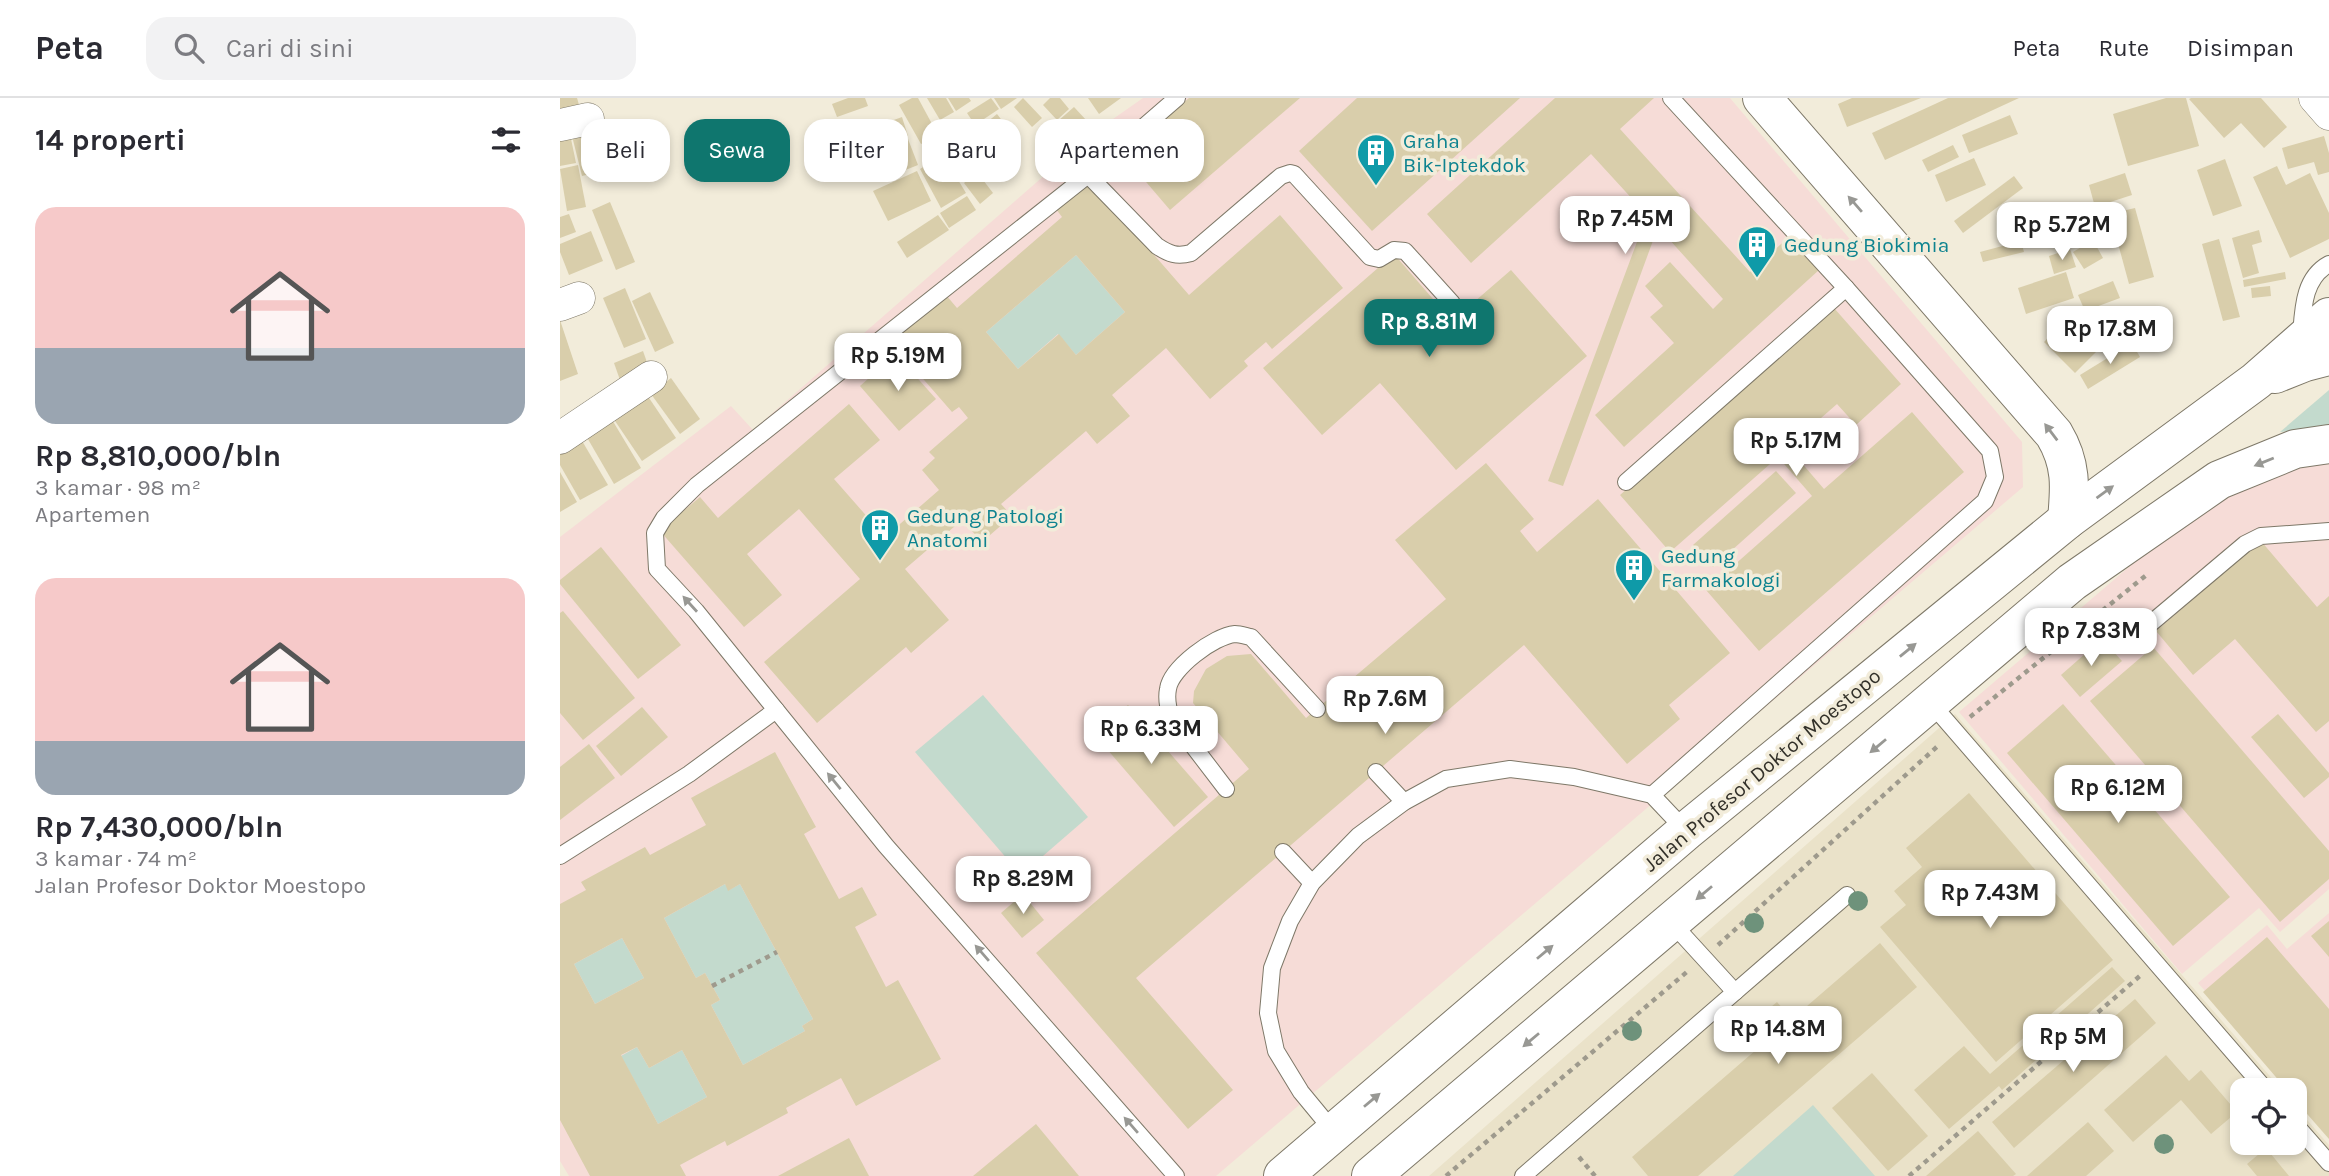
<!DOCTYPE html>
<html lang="id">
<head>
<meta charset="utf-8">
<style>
	:root { --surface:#fff; --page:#f2f2f3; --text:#2b2b33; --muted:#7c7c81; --line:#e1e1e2; --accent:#0f766e }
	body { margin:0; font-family:Karla,sans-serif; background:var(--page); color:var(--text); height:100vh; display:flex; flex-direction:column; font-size:26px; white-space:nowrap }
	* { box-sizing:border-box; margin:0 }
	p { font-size:23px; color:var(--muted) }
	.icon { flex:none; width:38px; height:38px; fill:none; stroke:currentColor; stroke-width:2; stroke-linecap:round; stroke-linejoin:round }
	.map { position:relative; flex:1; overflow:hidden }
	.details { display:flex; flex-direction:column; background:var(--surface); width:560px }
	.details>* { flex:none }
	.guide { position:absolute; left:21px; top:21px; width:665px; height:63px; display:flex; gap:14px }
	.tools { position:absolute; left:1670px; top:980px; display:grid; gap:14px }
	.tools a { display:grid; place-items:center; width:77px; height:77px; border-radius:14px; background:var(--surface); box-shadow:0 4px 10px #0003; font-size:35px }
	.price { position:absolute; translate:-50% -60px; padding:0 16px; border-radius:14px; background:#fff; color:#222; font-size:23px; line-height:46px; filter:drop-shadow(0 2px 4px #0008) }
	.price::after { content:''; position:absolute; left:50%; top:42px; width:21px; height:16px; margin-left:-10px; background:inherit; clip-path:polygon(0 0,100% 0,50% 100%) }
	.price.on { background:var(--accent); color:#fff }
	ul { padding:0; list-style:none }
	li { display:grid; align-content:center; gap:14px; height:371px; padding:0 35px }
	li span { display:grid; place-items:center; height:217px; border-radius:21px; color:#555 }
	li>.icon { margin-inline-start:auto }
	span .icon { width:126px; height:126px; fill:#fffc; stroke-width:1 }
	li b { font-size:30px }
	h2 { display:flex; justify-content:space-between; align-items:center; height:84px; padding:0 35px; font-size:30px }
	.chip { padding:0 24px; border-radius:21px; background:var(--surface); box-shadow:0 4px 10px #0003; font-size:24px; line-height:63px }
	.chip.on { background:var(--accent); color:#fff }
	header { display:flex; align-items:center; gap:42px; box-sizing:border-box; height:98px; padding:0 35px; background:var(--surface); border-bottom:2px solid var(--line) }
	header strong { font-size:33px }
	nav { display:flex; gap:38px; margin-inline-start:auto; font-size:24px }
	.search { width:490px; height:63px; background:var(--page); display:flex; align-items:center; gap:18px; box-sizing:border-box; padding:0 24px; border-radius:21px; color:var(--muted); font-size:26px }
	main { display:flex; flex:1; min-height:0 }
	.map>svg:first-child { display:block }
	.built { fill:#eae2c9 }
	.education { fill:#f6dcd7 }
	.green { fill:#c3dacd }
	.building { fill:#d9ceab; fill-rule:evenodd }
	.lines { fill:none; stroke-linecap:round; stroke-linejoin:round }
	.service-casing { stroke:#7e7868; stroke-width:18 }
	.minor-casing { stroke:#7e7868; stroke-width:33 }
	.primary-casing { stroke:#7e7868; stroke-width:40 }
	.path { stroke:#9e9a8d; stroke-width:4.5; stroke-dasharray:5 5; stroke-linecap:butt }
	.service { stroke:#fff; stroke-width:16 }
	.minor { stroke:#fff; stroke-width:32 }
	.primary { stroke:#fff; stroke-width:38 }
	.tree { fill:#6e927b }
	.oneway { fill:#989894 }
	.labels { text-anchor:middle; stroke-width:7; stroke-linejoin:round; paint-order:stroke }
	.culture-label { font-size:21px; fill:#0d838f; stroke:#f2ecda; text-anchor:start }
	.street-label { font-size:21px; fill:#323029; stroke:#f2ecda }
</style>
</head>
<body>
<header>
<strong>Peta</strong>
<div class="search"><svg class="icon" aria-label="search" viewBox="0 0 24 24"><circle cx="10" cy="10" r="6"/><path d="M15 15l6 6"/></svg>Cari di sini</div>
<nav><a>Peta</a><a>Rute</a><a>Disimpan</a></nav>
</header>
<main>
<section class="details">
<h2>14 properti<svg class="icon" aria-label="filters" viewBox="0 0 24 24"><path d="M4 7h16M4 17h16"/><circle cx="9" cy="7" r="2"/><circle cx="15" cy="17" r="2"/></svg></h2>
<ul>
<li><span style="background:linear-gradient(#f6c9c9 65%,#9aa5b1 0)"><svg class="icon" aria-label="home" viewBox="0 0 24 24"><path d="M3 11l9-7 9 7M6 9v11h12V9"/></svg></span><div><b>Rp 8,810,000/bln</b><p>3 kamar · 98 m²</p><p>Apartemen</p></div></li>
<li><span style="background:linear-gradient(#f6c9c9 75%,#9aa5b1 0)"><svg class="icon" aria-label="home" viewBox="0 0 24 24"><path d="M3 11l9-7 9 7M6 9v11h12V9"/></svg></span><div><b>Rp 7,430,000/bln</b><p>3 kamar · 74 m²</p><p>Jalan Profesor Doktor Moestopo</p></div></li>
</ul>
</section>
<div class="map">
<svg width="1769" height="1078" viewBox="0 0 1769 1078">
	<rect width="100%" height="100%" fill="#f2ecda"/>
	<polygon class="built" points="1395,616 1722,992 1682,992 1682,1045 1734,1045 1734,1007 1769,1047 1769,1078 869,1078"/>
	<g class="education">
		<polygon points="583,0 1170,0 1462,344 1463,389 656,1078 9,1078 0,1063 0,439 171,308 193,332 533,35"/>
		<polygon points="1769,364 1769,791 1720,834 1699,810 1622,876 1399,614 1665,387"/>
		<polygon points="1769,815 1769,1032 1638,885 1707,827 1727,851"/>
	</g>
	<g class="green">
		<polygon points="516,157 565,214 516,257 498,236 458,271 426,234"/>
		<polygon points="1769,292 1769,329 1720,334"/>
		<polygon points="423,597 528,719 461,777 355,654"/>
		<polygon points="165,786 169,792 180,786 253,921 242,928 245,933 183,967 151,907 160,902 145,875 136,880 104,820"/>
		<polygon points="62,840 84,880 35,906 14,866"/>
		<polygon points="77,949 89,970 122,952 147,999 98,1026 61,958"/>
		<polygon points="1253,1007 1315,1078 1173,1078"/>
	</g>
	<g class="building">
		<polygon points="0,0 17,0 20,10 0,15"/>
		<polygon points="288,0 305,0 308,8 277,19 272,6"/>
		<polygon points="352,0 358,0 378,37 361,46 339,7"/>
		<polygon points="367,0 386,0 394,14 380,22"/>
		<polygon points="388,0 409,0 411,3 396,13"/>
		<polygon points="431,0 439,11 415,27 407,15"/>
		<polygon points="434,0 457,0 441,11"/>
		<polygon points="463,0 482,20 472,29 454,9"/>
		<polygon points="490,0 500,0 509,11 497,22 483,7"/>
		<polygon points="528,0 561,0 539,16"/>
		<polygon points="629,0 740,0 610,112 563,57"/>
		<polygon points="797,0 960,0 812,133 739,53"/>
		<polygon points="995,0 1094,0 1060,31 1190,174 1229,139 1259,172 1064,349 1035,317 1114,245 1090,219 1103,208 1085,188 1110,164 1153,211 1163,201 1098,129 1003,388 988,383 1087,117 1031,56 911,165 867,116"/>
		<polygon points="1292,0 1361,0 1287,29 1278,6"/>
		<polygon points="1388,0 1459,0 1325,62 1312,35"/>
		<polygon points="1606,0 1626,0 1639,48 1568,68 1553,16"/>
		<polygon points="1631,0 1701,0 1727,29 1704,50 1681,25 1664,40 1629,1"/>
		<polygon points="514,9 527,23 495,51 482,37"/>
		<polygon points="437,16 454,38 432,55 416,33"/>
		<polygon points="1450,17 1458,36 1409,55 1402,37"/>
		<polygon points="342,19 348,38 296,57 290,38"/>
		<polygon points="409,25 418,39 387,59 379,45"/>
		<polygon points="25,26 38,74 22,78 10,30"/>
		<polygon points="10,36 16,65 0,68 0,38"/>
		<polygon points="1764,38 1769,55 1769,74 1758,77 1754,64 1728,71 1722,50"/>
		<polygon points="348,41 358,67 315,84 305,58"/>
		<polygon points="1393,47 1399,59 1368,74 1362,62"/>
		<polygon points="404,52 419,71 406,81 391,61"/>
		<polygon points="383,57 406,95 381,110 360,71"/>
		<polygon points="1414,60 1426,87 1386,104 1375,77"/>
		<polygon points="1665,61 1682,108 1653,118 1637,72"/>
		<polygon points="18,67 26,109 7,113 0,71"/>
		<polygon points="1717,68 1726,87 1750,75 1769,115 1769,141 1730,160 1693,79"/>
		<polygon points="357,73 371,103 328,123 313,93"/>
		<polygon points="417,74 433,95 420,106 404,85"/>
		<polygon points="1565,75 1572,97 1535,109 1529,87"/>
		<polygon points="1454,78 1463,90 1403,135 1394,123"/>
		<path d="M529,82L629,197L720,117L783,190L712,251L706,244L684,263L688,268L650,301L606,250L552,297L570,318L537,346L526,333L441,406L452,418L422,444L402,422L345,471L389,522L351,555L346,549L257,625L204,564L300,481L239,411L187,456L222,497L184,529L100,433L140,399L158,420L289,306L320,342L274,381L325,439L379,392L362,372L375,360L369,354L408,320L399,309L392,314L331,244L386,197L397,210L502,119L496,111ZM516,157L565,214L516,257L499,236L458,271L426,234Z"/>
		<polygon points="407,98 416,112 389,130 380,115"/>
		<polygon points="50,104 75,164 56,172 32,112"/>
		<polygon points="1575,110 1594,179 1569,186 1550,116"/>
		<polygon points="9,116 16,134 0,140 0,119"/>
		<polygon points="378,117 389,132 347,160 337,144"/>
		<polygon points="1502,120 1507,141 1474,149 1468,129"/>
		<polygon points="1459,125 1463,138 1445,143 1442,129"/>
		<polygon points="1699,132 1702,144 1692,147 1699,175 1683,180 1672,140"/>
		<polygon points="31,133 43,163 9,177 0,154 0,146"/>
		<polygon points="1659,141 1680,219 1663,223 1642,146"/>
		<polygon points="1533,142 1543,160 1524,171 1513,154"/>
		<polygon points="1461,143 1464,154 1423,164 1420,154"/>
		<polygon points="1510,151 1516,169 1494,176 1489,158"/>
		<polygon points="834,156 892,223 951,172 1027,258 896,372 820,285 762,337 703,270"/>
		<polygon points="1506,174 1514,200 1466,216 1458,190"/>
		<polygon points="1725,174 1726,181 1684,189 1683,182"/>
		<polygon points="1553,183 1560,200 1525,213 1518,197"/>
		<polygon points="1710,188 1711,198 1692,200 1691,190"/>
		<polygon points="65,190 86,241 64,250 43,200"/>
		<polygon points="90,194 114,245 95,254 72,203"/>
		<polygon points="1274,210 1341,286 1296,327 1277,306 1228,349 1264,391 1352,314 1404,374 1199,553 1146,492 1252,398 1218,359 1110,454 1060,397"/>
		<polygon points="1517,210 1549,241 1515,275 1484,244"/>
		<polygon points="0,222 18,276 0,283"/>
		<polygon points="1569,222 1577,241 1562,247 1554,228"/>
		<polygon points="1572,245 1580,259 1528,291 1520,277"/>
		<polygon points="83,253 89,270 60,282 54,265"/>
		<polygon points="336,256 376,301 339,333 300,288"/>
		<polygon points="111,280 140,321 120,336 91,296"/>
		<polygon points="85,294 116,340 82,363 51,317"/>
		<polygon points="51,320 81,370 54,386 25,336"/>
		<polygon points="18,336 48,387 20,402 0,367 0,347"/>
		<polygon points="926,365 974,421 960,433 977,454 1038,401 1170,555 1109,607 1120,621 1067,666 964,547 576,880 673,992 628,1031 476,855 689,671 633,605 634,593 646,571 667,558 691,556 746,620 886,501 835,442"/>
		<polygon points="1216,373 1236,395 1153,469 1133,447"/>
		<polygon points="0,374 17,404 0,414"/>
		<polygon points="1701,443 1757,509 1769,498 1769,623 1756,634 1675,541 1633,577 1596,533"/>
		<polygon points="41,449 121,547 78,581 0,486 0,482"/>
		<polygon points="3,513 75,600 23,642 0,615 0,515"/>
		<polygon points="1542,541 1562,563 1520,599 1501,577"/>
		<polygon points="1593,549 1769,753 1769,781 1720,824 1530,603"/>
		<polygon points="1503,606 1670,799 1613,848 1447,655"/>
		<polygon points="568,607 648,699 614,729 534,636"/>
		<polygon points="82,609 108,639 61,678 36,648"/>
		<polygon points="1718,616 1769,675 1769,679 1744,700 1691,639"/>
		<polygon points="29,646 55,680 0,722 0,669"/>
		<path d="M215,654L256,729L244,736L279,801L302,789L317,817L295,829L326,889L338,882L381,961L296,1008L281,980L226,1010L228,1015L167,1048L165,1043L120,1067L126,1078H30L0,1022V806L26,792L21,784L85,749L90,757L146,727L131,700ZM165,786L168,793L180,786L253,921L242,928L245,933L183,967L151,907L160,902L145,875L136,880L104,820ZM62,840L84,880L35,906L14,866ZM77,949L89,970L122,952L147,999L98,1026L61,957Z"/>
		<polygon points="1409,695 1553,862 1436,964 1320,829 1346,807 1334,793 1362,769 1346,750"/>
		<polygon points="463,796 484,822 462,840 441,815"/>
		<polygon points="1769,823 1769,859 1751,838"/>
		<polygon points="1707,839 1769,911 1769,1041 1734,1001 1734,992 1727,992 1643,894"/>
		<polygon points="1320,845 1357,889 1138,1078 1088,1078 1072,1059 1204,945 1189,927 1217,904 1232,921"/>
		<polygon points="1552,869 1565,883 1442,992 1439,988 1389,1031 1354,992 1404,948 1430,976"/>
		<polygon points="1575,901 1596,925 1454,1050 1432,1024"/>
		<polygon points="1606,957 1629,983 1641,972 1677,1014 1651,1036 1621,1002 1573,1044 1544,1012"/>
		<polygon points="1312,975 1368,1038 1328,1073 1272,1010"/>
		<polygon points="1528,1024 1554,1053 1526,1078 1467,1078"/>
		<polygon points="476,1026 519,1078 413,1078"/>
		<polygon points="1418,1033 1456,1076 1453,1078 1366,1078"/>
		<polygon points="289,1040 309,1078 218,1078"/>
		<polygon points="1706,1050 1729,1078 1697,1078 1687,1066"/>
	</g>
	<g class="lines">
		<defs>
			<g id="service">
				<path d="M528,77L597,148C609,156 617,159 631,155L721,78L730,75L734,76L810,159L819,161L834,152L845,153L892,205"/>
				<path d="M1741,238C1743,212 1743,180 1769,166"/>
				<polyline points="1066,384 1286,190"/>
				<polyline points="1577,537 1685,446 1701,438 1769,433"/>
				<polyline points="1370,604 1706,992"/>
				<polyline points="816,674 844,704"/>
				<path d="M666,691L611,619C608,610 606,601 608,591C611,570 654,538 675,536C680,536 686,538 691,539L757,611"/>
				<polyline points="1092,697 1425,403 1435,379 1430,353 1286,190 1111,0"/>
				<polyline points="723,754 752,785"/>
				<polyline points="0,758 129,676 216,612"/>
				<polyline points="1175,894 1287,797"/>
				<polyline points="1734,1025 1769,1065"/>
				<polyline points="774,1034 741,994 716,953 708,915 712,870 730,823 752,785 798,738 844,704 886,681 950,671 1014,679 1092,697 1126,733"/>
				<polyline points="616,1078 326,748 136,513 97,471 95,435 104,420 137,387 528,77 617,0"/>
				<polyline points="963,1078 1175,894 1111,824"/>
			</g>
			<g id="minor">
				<polyline points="1755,0 1769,16"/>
				<polyline points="0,27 28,21"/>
				<polyline points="0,207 19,200"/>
				<polyline points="0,340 91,279"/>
			</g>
			<g id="primary">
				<path d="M1202,0L1494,336C1512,366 1510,389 1507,422"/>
				<polyline points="1715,276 1745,264 1769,258"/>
				<polyline points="723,1078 1126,733 1507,422 1696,283 1769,219"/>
				<polyline points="811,1078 1512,484 1659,382 1735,351 1769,346"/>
			</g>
		</defs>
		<use href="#service" class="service-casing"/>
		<use href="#minor" class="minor-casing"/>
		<use href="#primary" class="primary-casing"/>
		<g class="path">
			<polyline points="1410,619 1589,475"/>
			<polyline points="1158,847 1380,646"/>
			<polyline points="152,888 217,854"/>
			<polyline points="1019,1059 1035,1078"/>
			<polyline points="886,1078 1128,873"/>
			<polyline points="1349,1078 1581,877"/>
		</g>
		<use href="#service" class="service"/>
		<use href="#minor" class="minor"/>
		<use href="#primary" class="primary"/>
	</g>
	<g class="tree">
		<circle cx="1298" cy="803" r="10"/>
		<circle cx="1194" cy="825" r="10"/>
		<circle cx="1072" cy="933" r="10"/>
		<circle cx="1604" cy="1046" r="10"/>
	</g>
	<defs><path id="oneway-solid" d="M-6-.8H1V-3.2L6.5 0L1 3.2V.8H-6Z" transform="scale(1.75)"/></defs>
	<g class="oneway">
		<use href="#oneway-solid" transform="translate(1295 106) rotate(-131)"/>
		<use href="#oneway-solid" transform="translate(1491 334) rotate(-127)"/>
		<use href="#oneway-solid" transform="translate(1704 364) rotate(158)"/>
		<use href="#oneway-solid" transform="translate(1545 394) rotate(-36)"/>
		<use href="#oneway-solid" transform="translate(130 506) rotate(-132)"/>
		<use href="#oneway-solid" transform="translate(1348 552) rotate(-39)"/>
		<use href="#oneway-solid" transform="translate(1318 648) rotate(140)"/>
		<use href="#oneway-solid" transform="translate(274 683) rotate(-129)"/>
		<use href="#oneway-solid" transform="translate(1144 795) rotate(140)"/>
		<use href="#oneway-solid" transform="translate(985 854) rotate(-40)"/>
		<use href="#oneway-solid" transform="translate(422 855) rotate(-131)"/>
		<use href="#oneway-solid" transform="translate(971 942) rotate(140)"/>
		<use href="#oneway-solid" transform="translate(812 1002) rotate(-40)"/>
		<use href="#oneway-solid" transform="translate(571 1027) rotate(-131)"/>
	</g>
	<defs>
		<symbol id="building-pin" viewBox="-11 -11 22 30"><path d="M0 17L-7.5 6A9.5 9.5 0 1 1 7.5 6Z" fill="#0f9aa8" stroke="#f2ecda"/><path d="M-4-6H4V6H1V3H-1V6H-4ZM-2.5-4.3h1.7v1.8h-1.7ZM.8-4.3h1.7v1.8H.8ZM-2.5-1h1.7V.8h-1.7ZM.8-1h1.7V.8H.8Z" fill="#fff"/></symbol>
	</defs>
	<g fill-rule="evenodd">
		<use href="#building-pin" x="794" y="33" width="44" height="60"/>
		<use href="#building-pin" x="1175" y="125" width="44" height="60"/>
		<use href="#building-pin" x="298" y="408" width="44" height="60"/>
		<use href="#building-pin" x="1052" y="448" width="44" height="60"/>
	</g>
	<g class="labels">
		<g class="culture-label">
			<text x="843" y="50">Graha<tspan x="843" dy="24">Bik-Iptekdok</tspan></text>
			<text x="1224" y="154">Gedung Biokimia</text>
			<text x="347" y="425">Gedung Patologi<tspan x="347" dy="24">Anatomi</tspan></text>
			<text x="1101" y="465">Gedung<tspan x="1101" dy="24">Farmakologi</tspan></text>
		</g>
		<g class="street-label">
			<text transform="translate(1202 672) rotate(-40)" y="7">Jalan Profesor Doktor Moestopo</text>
		</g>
	</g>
</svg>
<div class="tools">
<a><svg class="icon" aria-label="locate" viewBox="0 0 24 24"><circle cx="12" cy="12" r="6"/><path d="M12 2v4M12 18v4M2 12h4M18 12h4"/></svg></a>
</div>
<b class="price" style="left:1065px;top:158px">Rp 7.45M</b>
<b class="price" style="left:1502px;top:164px">Rp 5.72M</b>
<b class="price on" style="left:869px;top:261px">Rp 8.81M</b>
<b class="price" style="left:1550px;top:268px">Rp 17.8M</b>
<b class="price" style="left:338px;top:295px">Rp 5.19M</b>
<b class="price" style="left:1236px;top:380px">Rp 5.17M</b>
<b class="price" style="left:1531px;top:570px">Rp 7.83M</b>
<b class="price" style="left:825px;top:638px">Rp 7.6M</b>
<b class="price" style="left:591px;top:668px">Rp 6.33M</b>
<b class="price" style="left:1558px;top:727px">Rp 6.12M</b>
<b class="price" style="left:463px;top:818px">Rp 8.29M</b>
<b class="price" style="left:1430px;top:832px">Rp 7.43M</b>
<b class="price" style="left:1218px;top:968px">Rp 14.8M</b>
<b class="price" style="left:1513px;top:976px">Rp 5M</b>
<div class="guide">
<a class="chip">Beli</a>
<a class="chip on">Sewa</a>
<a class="chip">Filter</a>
<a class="chip">Baru</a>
<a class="chip">Apartemen</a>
</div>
</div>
</main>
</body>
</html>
